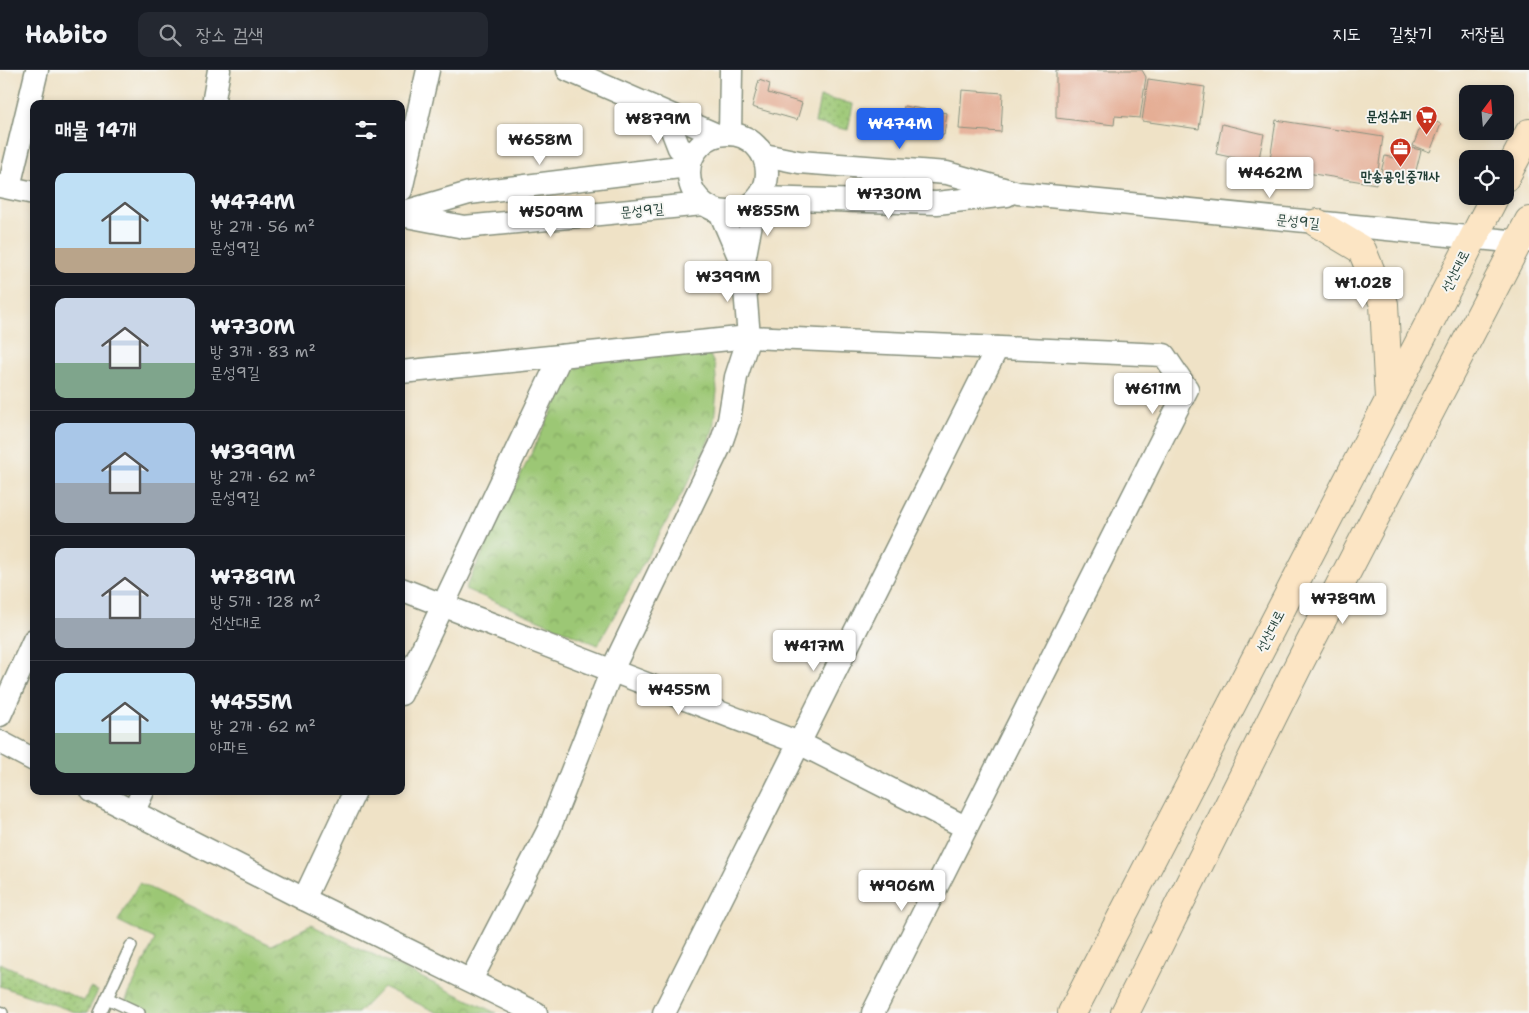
<!DOCTYPE html>
<html lang="ko">
<head>
<meta charset="utf-8">
<style>
	:root { --surface:#171b24; --page:#242831; --text:#f1f3f6; --muted:#9ea1a6; --line:#363941; --accent:#2563eb }
	body { margin:0; font-family:"Shantell Sans","Poor Story",sans-serif; background:var(--page); color:var(--text); height:100vh; display:flex; flex-direction:column; font-size:19px; white-space:nowrap }
	* { box-sizing:border-box; margin:0 }
	p { font-size:16px; color:var(--muted) }
	.icon { flex:none; width:28px; height:28px; fill:none; stroke:currentColor; stroke-width:2; stroke-linecap:round; stroke-linejoin:round }
	.map { position:relative; flex:1; overflow:hidden }
	.sheet { position:absolute; left:30px; top:30px; width:375px; height:695px; display:flex; flex-direction:column; background:var(--surface); border-radius:10px; box-shadow:0 2px 8px #0003 }
	.sheet>* { flex:none }
	.needle { width:32px; rotate:16deg }
	.fabs { position:absolute; left:1459px; top:15px; display:grid; gap:10px }
	.fabs a { display:grid; place-items:center; width:55px; height:55px; border-radius:10px; background:var(--surface); box-shadow:0 2px 8px #0003; font-size:25px }
	.price { position:absolute; translate:-50% -42px; padding:0 11px; border-radius:5px; background:#fff; color:#222; font-size:16px; line-height:32px; filter:drop-shadow(0 1px 2px #0008) }
	.price::after { content:''; position:absolute; left:50%; top:30px; width:15px; height:11px; margin-left:-8px; background:inherit; clip-path:polygon(0 0,100% 0,50% 100%) }
	.price.selected { background:var(--accent); color:#fff }
	ul { padding:0; list-style:none }
	li { display:flex; align-items:center; gap:15px; height:125px; padding:0 25px }
	li+li { border-top:1px solid var(--line) }
	li span { display:grid; place-items:center; flex:none; width:140px; height:100px; border-radius:10px; color:#555 }
	li>.icon { margin-inline-start:auto }
	span .icon { width:60px; height:60px; fill:#fffc; stroke-width:1 }
	li b { font-size:21px }
	h2 { display:flex; justify-content:space-between; align-items:center; height:60px; padding:0 25px; font-size:21px }
	header { display:flex; align-items:center; gap:30px; box-sizing:border-box; height:70px; padding:0 25px; background:var(--surface); border-bottom:1px solid var(--line) }
	header strong { font-size:24px }
	nav { display:flex; gap:28px; margin-inline-start:auto; font-size:18px }
	.search { width:350px; height:45px; background:var(--page); display:flex; align-items:center; gap:12px; box-sizing:border-box; padding:0 18px; border-radius:10px; color:var(--muted); font-size:19px }
	.map>svg:first-child { display:block }
	.park { fill:url(#park-crowns); stroke:#5e8254 }
	.garden { fill:url(#garden-dots); stroke:#5e8254 }
	.building { fill:#e5ae95 }
	.lines { fill:none; stroke-linecap:round; stroke-linejoin:round }
	.lane-casing { stroke:#87907d; stroke-width:14 }
	.street-casing { stroke:#87907d; stroke-width:25 }
	.secondary-casing { stroke:#87907d; stroke-width:30 }
	.lane { stroke:#fff; stroke-width:11 }
	.street { stroke:#fff; stroke-width:22 }
	.secondary { stroke:#fce5c4; stroke-width:28 }
	.labels { text-anchor:middle; stroke-width:4; stroke-linejoin:round; paint-order:stroke }
	.poi-label { font-size:14px; font-weight:bold; fill:#1f3d34; stroke:#f6f6f2; text-anchor:end }
	.street-label { font-size:14px; fill:#1f3d34; stroke:#f6f6f2 }
</style>
</head>
<body>
<header>
<strong>Habito</strong>
<div class="search"><svg class="icon" aria-label="search" viewBox="0 0 24 24"><circle cx="10" cy="10" r="6"/><path d="M15 15l6 6"/></svg>장소 검색</div>
<nav><a>지도</a><a>길찾기</a><a>저장됨</a></nav>
</header>
<div class="map">
<svg width="1529" height="943" viewBox="0 0 1529 943">
	<defs>
		<pattern id="park-crowns" width="20" height="18" patternUnits="userSpaceOnUse" patternTransform="scale(1.25)"><rect width="20" height="18" fill="#9cc774"/><path d="M2 6a3 3 0 1 1 6 0M12 15a3 3 0 1 1 6 0" fill="none" stroke="#7fa360"/></pattern>
		<pattern id="garden-dots" width="8" height="8" patternUnits="userSpaceOnUse" patternTransform="scale(1.25)"><rect width="8" height="8" fill="#9cc774"/><path d="M2 2h.1M6 6h.1" fill="none" stroke="#7fa360" stroke-width="1.8" stroke-linecap="round"/></pattern>
	</defs>
	<rect width="100%" height="100%" fill="#f6f6f2"/>
	<filter id="ink" filterUnits="userSpaceOnUse"><feTurbulence type="fractalNoise" baseFrequency=".02" numOctaves="2"/><feDisplacementMap in="SourceGraphic" scale="10" xChannelSelector="R" yChannelSelector="G"/><feConvolveMatrix kernelMatrix="1 2 1 2 8 2 1 2 1" color-interpolation-filters="sRGB"/></filter>
	<filter id="wash" filterUnits="userSpaceOnUse"><feTurbulence type="fractalNoise" baseFrequency=".0096" numOctaves="4" result="noise"/><feDisplacementMap in="SourceGraphic" scale="20" xChannelSelector="R" yChannelSelector="G"/><feGaussianBlur stdDeviation="1.12" result="paint"/><feColorMatrix in="noise" values="0 0 0 0 0 0 0 0 0 0 0 0 0 0 0 0 0 1.4 0 .05"/><feComposite in="paint" operator="in"/></filter>
	<g filter="url(#wash)">
		<rect width="100%" height="100%" fill="#efe2c6"/>
		<g class="park">
			<polygon points="708,281 715,296 717,321 713,360 696,398 598,575 465,519 578,288"/>
			<polygon points="139,813 271,875 311,855 496,943 438,943 383,917 358,943 147,943 125,932 155,869 118,851"/>
		</g>
		<g class="garden">
			<polygon points="820,27 853,34 848,60 815,53"/>
			<polygon points="0,893 84,931 90,918 98,921 87,943 78,943 0,916"/>
		</g>
		<g id="blocks">
			<g class="building">
				<polygon points="1056,0 1142,0 1146,7 1140,48 1115,46 1114,55 1056,48"/>
				<polygon points="1148,9 1205,17 1199,59 1142,51"/>
				<polygon points="759,10 770,14 768,23 802,33 797,50 752,37"/>
				<polygon points="962,20 1003,23 1001,62 959,59"/>
				<polygon points="904,36 947,43 944,65 901,57"/>
				<polygon points="1424,47 1441,54 1430,82 1413,76"/>
				<polygon points="1276,50 1383,67 1376,114 1288,100 1289,93 1270,90"/>
				<polygon points="1222,54 1264,64 1258,93 1216,84"/>
				<polygon points="1402,76 1421,80 1413,113 1380,106 1385,86 1399,89"/>
			</g>
		</g>
	</g>
	<g filter="url(#ink)">
		<use href="#blocks" fill-opacity="0" stroke="#87907d" stroke-width="1"/>
		<g class="lines">
			<defs>
				<g id="lane">
					<polyline points="107,928 139,943"/>
					<polyline points="0,942 2,943"/>
					<polyline points="100,943 131,876"/>
				</g>
				<g id="street">
					<polyline points="568,0 717,65"/>
					<polyline points="213,34 219,0"/>
					<polyline points="653,39 670,55 679,78 692,85"/>
					<circle cx="728" cy="103" r="39"/>
					<polyline points="730,64 731,0"/>
					<polyline points="760,80 764,85 799,92 947,103 1018,123 1519,172 1529,171"/>
					<polyline points="0,116 34,123"/>
					<polyline points="9,117 37,0"/>
					<polyline points="401,120 428,0"/>
					<polyline points="759,128 937,133 1007,125"/>
					<polyline points="720,142 743,196"/>
					<polyline points="401,143 469,123 688,96"/>
					<polyline points="401,145 464,157 703,134"/>
					<polyline points="401,302 749,267 1164,285 1187,319 873,943"/>
					<polyline points="401,519 799,673 965,757"/>
					<polyline points="401,624 561,286"/>
					<polyline points="0,645 34,570"/>
					<polyline points="0,672 34,690"/>
					<polyline points="92,721 304,829 536,943"/>
					<polyline points="133,743 143,721"/>
					<polyline points="304,829 355,721"/>
					<polyline points="471,910 549,759 612,600 720,376 729,350 736,307 749,267 743,196 755,132"/>
					<polyline points="664,943 997,278"/>
				</g>
				<g id="secondary">
					<polyline points="1505,108 1529,63"/>
					<polyline points="1317,153 1362,180 1384,234 1389,329"/>
					<polyline points="1072,943 1495,126"/>
					<polyline points="1125,943 1300,592 1529,151"/>
				</g>
			</defs>
			<use href="#lane" class="lane-casing"/>
			<use href="#street" class="street-casing"/>
			<use href="#secondary" class="secondary-casing"/>
			<use href="#lane" class="lane"/>
			<use href="#street" class="street"/>
			<use href="#secondary" class="secondary"/>
		</g>
	</g>
	<defs>
		<symbol id="supermarket-pin" viewBox="-11 -11 22 30"><path d="M0 17L-7.5 6A9.5 9.5 0 1 1 7.5 6Z" fill="#c8321e" stroke="#f6f6f2"/><path d="M-6-5.5h2.5l.6 2H6L4.5 2H-2.5L-4.4-4H-6ZM-1.5 3.2a1.3 1.3 0 1 0 .1 0ZM3 3.2a1.3 1.3 0 1 0 .1 0Z" fill="#fff"/></symbol>
		<symbol id="office-pin" viewBox="-11 -11 22 30"><path d="M0 17L-7.5 6A9.5 9.5 0 1 1 7.5 6Z" fill="#c8321e" stroke="#f6f6f2"/><path d="M-6-3h4V-5.5h4V-3h4V5H-6ZM-1-4.5V-3h2v-1.5ZM-6 0V1H6V0Z" fill="#fff"/></symbol>
	</defs>
	<g fill-rule="evenodd">
		<use href="#supermarket-pin" x="1414" y="34" width="25" height="34"/>
		<use href="#office-pin" x="1388" y="66" width="25" height="34"/>
	</g>
	<g class="labels">
		<g class="poi-label">
			<text x="1411" y="51">문성슈퍼</text>
			<text x="1400" y="111" text-anchor="middle">만송공인중개사</text>
		</g>
		<g class="street-label">
			<text transform="translate(642 140) rotate(-5)" y="5">문성9길</text>
			<text transform="translate(1298 151) rotate(6)" y="5">문성9길</text>
			<text transform="translate(1455 201) rotate(-63)" y="5">선산대로</text>
			<text transform="translate(1270 561) rotate(-63)" y="5">선산대로</text>
		</g>
	</g>
</svg>
<div class="fabs">
<a><svg class="needle" viewBox="-14 -14 28 28"><path d="M0-13l5 13h-10z" fill="#e53935"/><path d="M0 13l5-13h-10z" fill="#9ea1a6"/></svg></a>
<a><svg class="icon" aria-label="locate" viewBox="0 0 24 24"><circle cx="12" cy="12" r="6"/><path d="M12 2v4M12 18v4M2 12h4M18 12h4"/></svg></a>
</div>
<b class="price" style="left:658px;top:75px">₩879M</b>
<b class="price selected" style="left:900px;top:80px">₩474M</b>
<b class="price" style="left:540px;top:96px">₩658M</b>
<b class="price" style="left:1270px;top:129px">₩462M</b>
<b class="price" style="left:889px;top:150px">₩730M</b>
<b class="price" style="left:768px;top:167px">₩855M</b>
<b class="price" style="left:551px;top:168px">₩509M</b>
<b class="price" style="left:728px;top:233px">₩399M</b>
<b class="price" style="left:1363px;top:239px">₩1.02B</b>
<b class="price" style="left:1153px;top:345px">₩611M</b>
<b class="price" style="left:1343px;top:555px">₩789M</b>
<b class="price" style="left:814px;top:602px">₩417M</b>
<b class="price" style="left:679px;top:646px">₩455M</b>
<b class="price" style="left:902px;top:842px">₩906M</b>
<section class="sheet">
<h2>매물 14개<svg class="icon" aria-label="filters" viewBox="0 0 24 24"><path d="M4 7h16M4 17h16"/><circle cx="9" cy="7" r="2"/><circle cx="15" cy="17" r="2"/></svg></h2>
<ul>
<li><span style="background:linear-gradient(#bfe0f5 75%,#b9a48a 0)"><svg class="icon" aria-label="home" viewBox="0 0 24 24"><path d="M3 11l9-7 9 7M6 9v11h12V9"/></svg></span><div><b>₩474M</b><p>방 2개 · 56 m²</p><p>문성9길</p></div></li>
<li><span style="background:linear-gradient(#c9d6e8 65%,#7fa58c 0)"><svg class="icon" aria-label="home" viewBox="0 0 24 24"><path d="M3 11l9-7 9 7M6 9v11h12V9"/></svg></span><div><b>₩730M</b><p>방 3개 · 83 m²</p><p>문성9길</p></div></li>
<li><span style="background:linear-gradient(#a9c7e8 60%,#9aa5b1 0)"><svg class="icon" aria-label="home" viewBox="0 0 24 24"><path d="M3 11l9-7 9 7M6 9v11h12V9"/></svg></span><div><b>₩399M</b><p>방 2개 · 62 m²</p><p>문성9길</p></div></li>
<li><span style="background:linear-gradient(#c9d6e8 70%,#9aa5b1 0)"><svg class="icon" aria-label="home" viewBox="0 0 24 24"><path d="M3 11l9-7 9 7M6 9v11h12V9"/></svg></span><div><b>₩789M</b><p>방 5개 · 128 m²</p><p>선산대로</p></div></li>
<li><span style="background:linear-gradient(#bfe0f5 60%,#7fa58c 0)"><svg class="icon" aria-label="home" viewBox="0 0 24 24"><path d="M3 11l9-7 9 7M6 9v11h12V9"/></svg></span><div><b>₩455M</b><p>방 2개 · 62 m²</p><p>아파트</p></div></li>
</ul>
</section>
</div>
</body>
</html>
